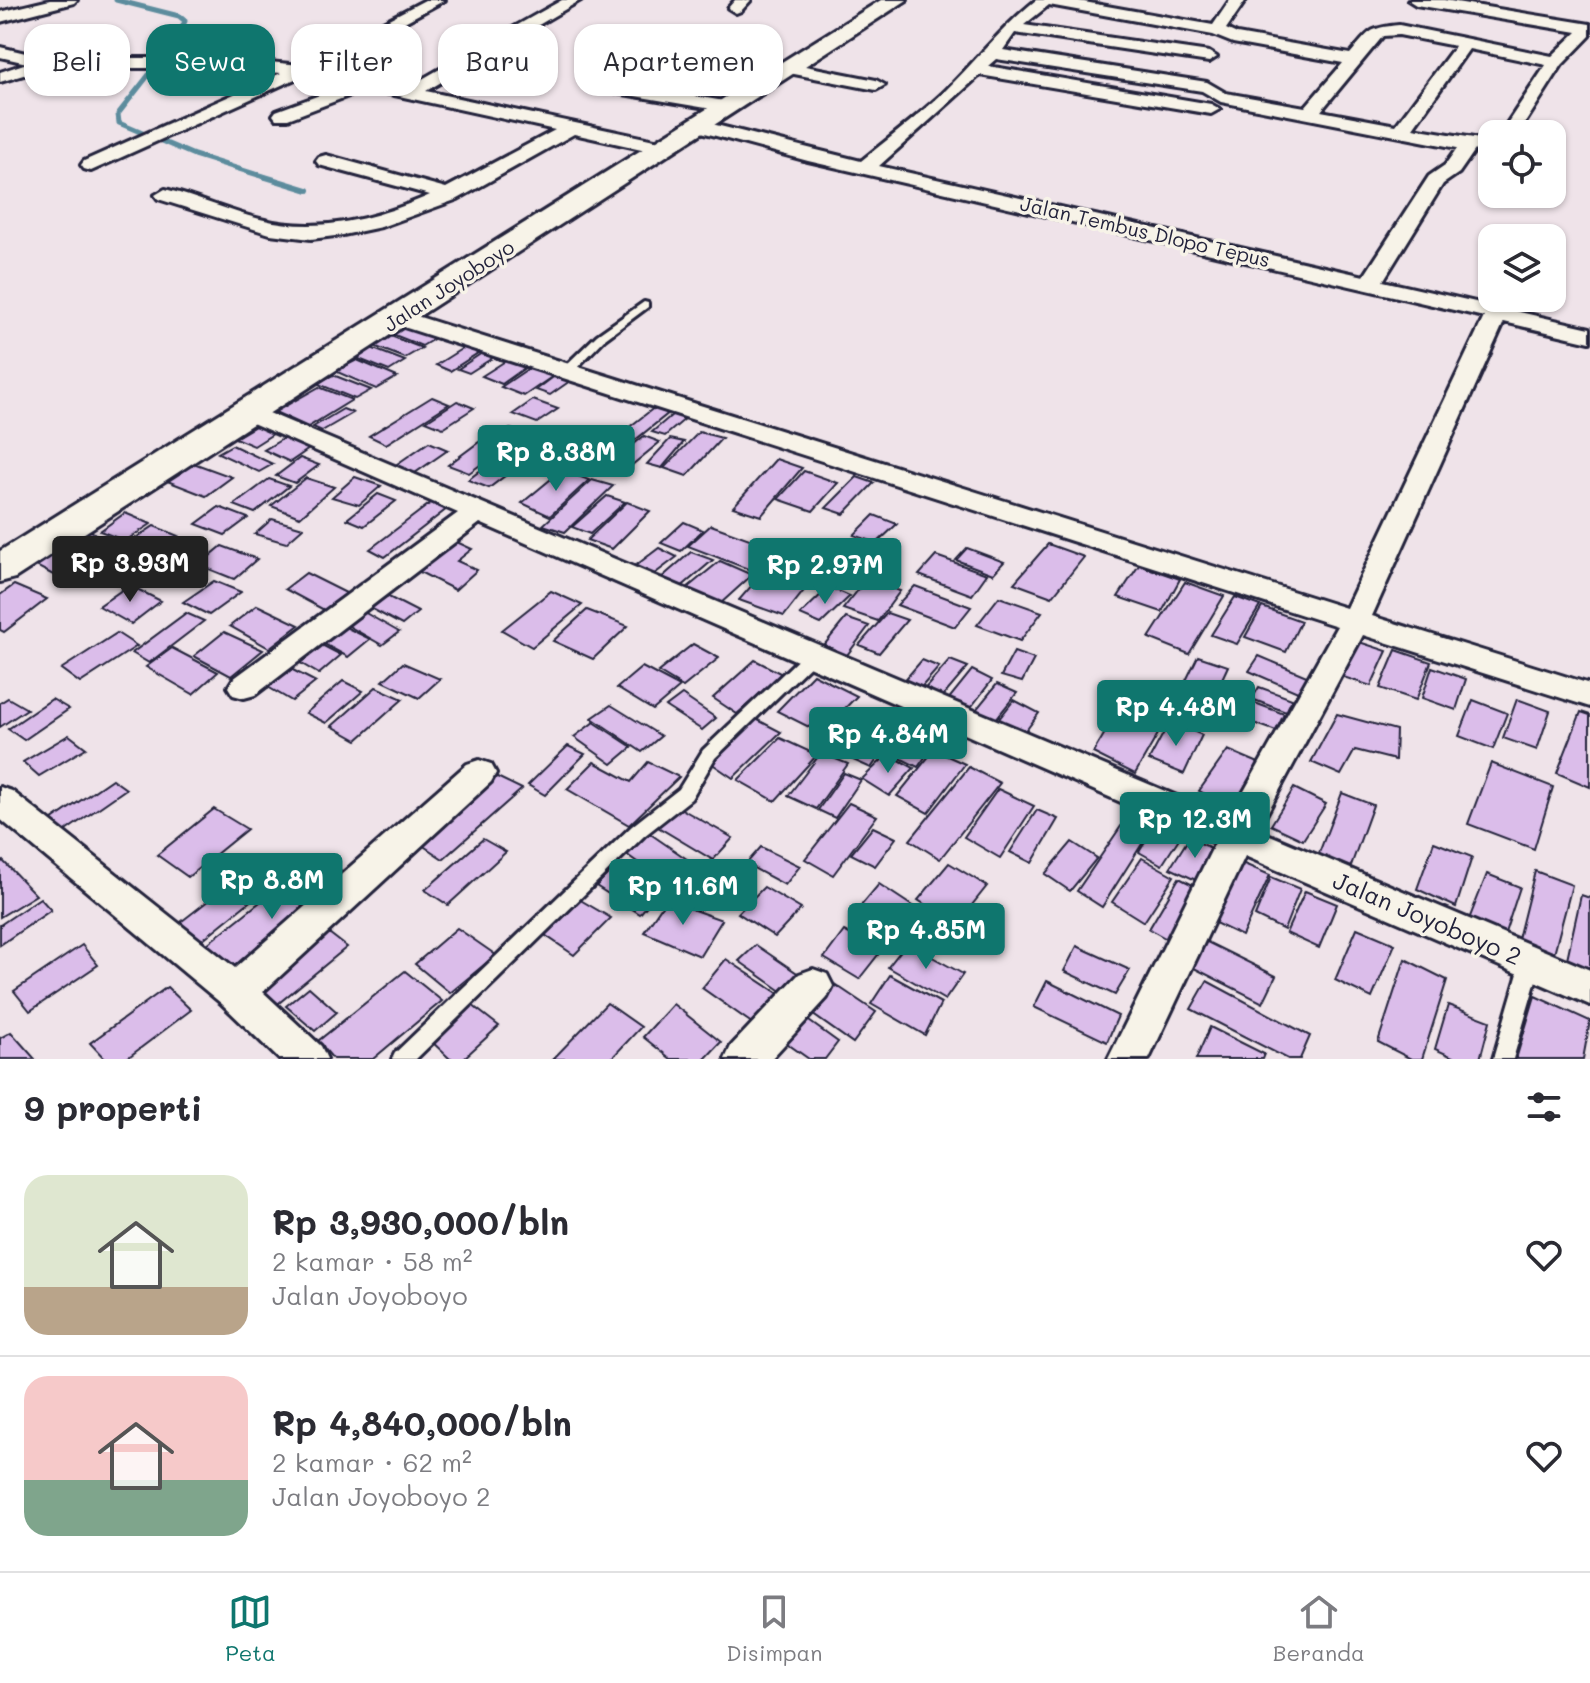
<!DOCTYPE html>
<html lang="id">
<head>
<meta charset="utf-8">
<style>
	:root { --surface:#fff; --page:#f7f7f7; --text:#2b2b33; --muted:#7c7c81; --line:#e1e1e2; --accent:#0f766e }
	body { margin:0; font-family:Mali,sans-serif; background:var(--page); color:var(--text); height:100vh; display:flex; flex-direction:column; font-size:30px; white-space:nowrap }
	* { box-sizing:border-box; margin:0 }
	p { font-size:26px; color:var(--muted) }
	.icon { flex:none; width:44px; height:44px; fill:none; stroke:currentColor; stroke-width:2; stroke-linecap:round; stroke-linejoin:round }
	.map { position:relative; height:1059px; overflow:hidden }
	.details { display:flex; flex-direction:column; background:var(--surface); flex:1 }
	.details>* { flex:none }
	.top-card { position:absolute; left:24px; top:24px; width:800px; height:72px; display:flex; gap:16px }
	.tools { position:absolute; left:1478px; top:120px; display:grid; gap:16px }
	.tools a { display:grid; place-items:center; width:88px; height:88px; border-radius:16px; background:var(--surface); box-shadow:0 2px 6px #0004; font-size:40px }
	.price { position:absolute; translate:-50% -68px; padding:0 18px; border-radius:8px; background:var(--accent); color:#fff; font-size:26px; line-height:52px; filter:drop-shadow(0 2px 4px #0008) }
	.price::after { content:''; position:absolute; left:50%; top:48px; width:24px; height:18px; margin-left:-12px; background:inherit; clip-path:polygon(0 0,100% 0,50% 100%) }
	.price.on { background:#222; color:#fff }
	ul { padding:0; list-style:none }
	li { display:flex; align-items:center; gap:24px; height:200px; padding:0 24px }
	li+li { border-top:2px solid var(--line) }
	li span { display:grid; place-items:center; flex:none; width:224px; height:160px; border-radius:24px; color:#555 }
	li>.icon { margin-inline-start:auto }
	span .icon { width:96px; height:96px; fill:#fffc; stroke-width:1 }
	li b { font-size:34px }
	h2 { display:flex; justify-content:space-between; align-items:center; height:96px; padding:0 24px; font-size:34px }
	.tag { padding:0 28px; border-radius:24px; background:var(--surface); box-shadow:0 2px 6px #0004; font-size:28px; line-height:72px }
	.tag.on { background:var(--accent); color:#fff }
	.menu { display:flex; justify-content:space-around; align-items:center; height:112px; border-top:2px solid var(--line); background:var(--surface); font-size:22px; color:var(--muted) }
	.menu a { display:grid; justify-items:center; gap:4px }
	.menu .on { color:var(--accent) }
	.map>svg:first-child { display:block }
	.lines { fill:none; stroke-linecap:round; stroke-linejoin:round }
	.stream-far1 { stroke:#5c8c9d; stroke-width:5 }
	.stream { stroke:#5c8c9d; stroke-width:6 }
	.building { fill:#dbbdea; stroke:#22223b; stroke-width:2 }
	.service-casing { stroke:#22223b; stroke-width:6 }
	.minor-casing { stroke:#22223b; stroke-width:6 }
	.secondary-casing { stroke:#22223b; stroke-width:6 }
	.service { fill:#f7f3e8; fill-rule:evenodd }
	.minor { fill:#f7f3e8; fill-rule:evenodd }
	.secondary { fill:#f7f3e8; fill-rule:evenodd }
	.labels { text-anchor:middle; stroke-width:7; stroke-linejoin:round; paint-order:stroke }
	.far-street-label { font-size:20px; fill:#22223b; stroke:#f7f3e8 }
	.street-label { font-size:24px; fill:#22223b; stroke:#f7f3e8 }
</style>
</head>
<body>
<div class="map">
<svg width="1590" height="1059" viewBox="0 0 1590 1059">
	<rect width="100%" height="100%" fill="#efe3e9"/>
	<filter id="ink" filterUnits="userSpaceOnUse"><feTurbulence type="fractalNoise" baseFrequency=".0125" numOctaves="2"/><feDisplacementMap in="SourceGraphic" scale="16" xChannelSelector="R" yChannelSelector="G"/><feConvolveMatrix kernelMatrix="1 2 1 2 8 2 1 2 1" color-interpolation-filters="sRGB"/></filter>
	<g filter="url(#ink)">
		<g class="lines">
			<polyline class="stream-far1" points="116,0 179,16 185,21 177,39 118,114 119,123 194,155 265,177"/>
			<polyline class="stream" points="259,175 308,190"/>
		</g>
		<g class="building">
			<polygon points="407,325 437,337 422,346 392,334"/>
			<polygon points="388,335 422,348 405,358 371,345"/>
			<polygon points="466,346 481,351 450,371 436,365"/>
			<polygon points="371,348 405,361 389,371 354,357"/>
			<polygon points="482,353 494,357 469,373 458,369"/>
			<polygon points="357,360 397,377 376,389 335,371"/>
			<polygon points="507,360 526,367 502,384 482,376"/>
			<polygon points="532,366 556,374 524,396 501,387"/>
			<polygon points="333,375 371,390 355,399 316,383"/>
			<polygon points="556,375 570,381 550,395 536,390"/>
			<polygon points="319,387 352,400 308,427 275,412"/>
			<polygon points="432,397 449,404 386,444 369,436"/>
			<polygon points="533,400 558,409 537,423 513,414"/>
			<polygon points="457,401 474,408 443,428 426,421"/>
			<polygon points="655,407 670,412 629,445 614,439"/>
			<polygon points="343,409 353,413 322,431 313,427"/>
			<polygon points="679,409 692,413 665,436 652,432"/>
			<polygon points="257,425 276,432 254,446 235,438"/>
			<polygon points="510,429 524,433 501,449 487,444"/>
			<polygon points="531,431 549,438 537,446 550,450 535,461 506,450"/>
			<polygon points="699,432 722,438 687,476 664,468"/>
			<polygon points="644,436 660,442 632,465 617,458"/>
			<polygon points="284,438 309,449 290,462 264,450"/>
			<polygon points="670,439 684,442 662,468 647,464"/>
			<polygon points="429,442 448,450 412,475 394,466"/>
			<polygon points="479,442 500,451 469,473 448,465"/>
			<polygon points="232,445 273,464 259,472 218,453"/>
			<polygon points="504,452 526,460 489,488 468,480"/>
			<polygon points="300,458 319,465 295,483 276,476"/>
			<polygon points="776,459 802,468 761,516 733,507"/>
			<polygon points="188,461 232,477 206,496 162,479"/>
			<polygon points="562,470 589,480 550,516 522,503"/>
			<polygon points="804,471 838,483 813,511 778,499"/>
			<polygon points="355,477 381,486 359,505 332,497"/>
			<polygon points="857,477 874,483 844,514 826,508"/>
			<polygon points="306,478 334,487 300,517 271,506"/>
			<polygon points="269,479 289,486 255,513 234,505"/>
			<polygon points="592,480 613,486 565,532 543,525"/>
			<polygon points="378,494 396,501 364,526 347,519"/>
			<polygon points="607,496 625,502 590,534 572,527"/>
			<polygon points="436,499 452,505 385,557 370,549"/>
			<polygon points="627,502 650,511 612,549 587,540"/>
			<polygon points="219,507 248,518 225,535 196,524"/>
			<polygon points="125,513 151,524 125,541 100,531"/>
			<polygon points="874,515 897,524 877,543 854,535"/>
			<polygon points="272,519 303,528 286,543 255,534"/>
			<polygon points="684,522 703,530 681,551 661,543"/>
			<polygon points="711,525 777,549 756,572 688,546"/>
			<polygon points="154,526 178,536 150,556 127,544"/>
			<polygon points="89,530 114,545 92,557 67,543"/>
			<polygon points="448,538 472,549 457,561 477,570 455,590 410,567"/>
			<polygon points="1048,544 1084,557 1052,597 1014,583"/>
			<polygon points="222,546 257,559 234,579 199,565"/>
			<polygon points="659,548 677,557 649,578 631,569"/>
			<polygon points="967,548 1004,562 993,574 956,560"/>
			<polygon points="782,551 824,565 784,616 739,600"/>
			<polygon points="57,552 81,563 59,578 36,566"/>
			<polygon points="691,552 713,560 680,588 660,579"/>
			<polygon points="936,556 987,574 972,595 919,575"/>
			<polygon points="720,561 752,575 720,604 687,588"/>
			<polygon points="1139,565 1180,579 1162,612 1118,597"/>
			<polygon points="306,573 348,594 326,611 285,589"/>
			<polygon points="866,580 900,591 878,621 843,609"/>
			<polygon points="214,581 241,592 209,615 183,602"/>
			<polygon points="1185,582 1224,596 1189,654 1149,638"/>
			<polygon points="14,585 47,599 4,632 0,630 0,595"/>
			<polygon points="129,585 161,601 131,624 99,606"/>
			<polygon points="915,586 971,607 955,627 897,605"/>
			<polygon points="829,587 850,596 821,624 800,615"/>
			<polygon points="377,591 418,612 402,625 361,603"/>
			<polygon points="551,591 582,605 532,647 502,630"/>
			<polygon points="999,597 1042,612 1020,641 977,625"/>
			<polygon points="1235,597 1260,606 1237,644 1211,635"/>
			<polygon points="257,605 299,625 269,648 230,626"/>
			<polygon points="355,607 399,632 382,645 338,620"/>
			<polygon points="1262,607 1301,621 1286,652 1245,637"/>
			<polygon points="587,610 628,626 593,659 553,641"/>
			<polygon points="186,613 204,621 149,663 132,653"/>
			<polygon points="887,613 907,620 879,653 859,645"/>
			<polygon points="846,618 869,626 844,659 820,650"/>
			<polygon points="335,622 370,639 348,657 313,638"/>
			<polygon points="224,632 263,650 231,676 194,656"/>
			<polygon points="117,633 137,646 80,683 61,669"/>
			<polygon points="312,640 341,655 319,674 290,657"/>
			<polygon points="1353,640 1387,651 1371,686 1337,675"/>
			<polygon points="693,644 719,658 683,687 658,672"/>
			<polygon points="172,648 218,672 193,694 146,667"/>
			<polygon points="1396,650 1431,662 1416,700 1380,688"/>
			<polygon points="1014,652 1034,659 1022,682 1001,676"/>
			<polygon points="1198,656 1228,666 1208,709 1177,699"/>
			<polygon points="1259,656 1309,677 1300,693 1249,671"/>
			<polygon points="755,660 782,674 737,714 713,698"/>
			<polygon points="922,660 939,667 918,691 901,684"/>
			<polygon points="950,660 968,667 940,700 922,692"/>
			<polygon points="403,663 440,679 419,698 383,681"/>
			<polygon points="285,666 316,682 292,701 261,683"/>
			<polygon points="642,667 680,687 653,710 617,688"/>
			<polygon points="1432,667 1466,679 1456,710 1422,698"/>
			<polygon points="972,670 992,680 965,715 943,706"/>
			<polygon points="813,674 857,696 821,733 777,711"/>
			<polygon points="343,681 363,691 326,723 306,713"/>
			<polygon points="997,684 1017,693 996,719 975,711"/>
			<polygon points="376,687 403,699 357,740 332,726"/>
			<polygon points="1259,687 1292,699 1286,712 1252,699"/>
			<polygon points="1131,689 1173,708 1135,774 1093,753"/>
			<polygon points="682,695 716,718 702,730 666,707"/>
			<polygon points="8,698 27,709 0,727 0,703"/>
			<polygon points="52,699 69,709 24,740 8,729"/>
			<polygon points="1517,699 1550,711 1537,750 1503,738"/>
			<polygon points="1014,700 1039,713 1022,736 995,724"/>
			<polygon points="1247,700 1284,714 1276,731 1237,717"/>
			<polygon points="1473,700 1507,713 1493,749 1459,736"/>
			<polygon points="611,705 661,736 642,752 592,718"/>
			<polygon points="1581,712 1590,715 1590,787 1557,773"/>
			<polygon points="910,714 945,729 918,767 882,749"/>
			<polygon points="1337,714 1396,730 1395,760 1355,750 1341,775 1311,762"/>
			<polygon points="754,718 781,732 733,778 708,761"/>
			<polygon points="1170,721 1202,735 1184,774 1149,760"/>
			<polygon points="594,722 632,747 612,764 574,737"/>
			<polygon points="69,735 86,748 39,776 23,762"/>
			<polygon points="780,738 817,755 775,801 738,780"/>
			<polygon points="855,739 883,751 871,768 842,755"/>
			<polygon points="568,746 585,754 545,795 528,785"/>
			<polygon points="934,750 965,764 928,813 897,796"/>
			<polygon points="1228,750 1268,767 1237,811 1199,791"/>
			<polygon points="821,753 848,764 816,809 788,796"/>
			<polygon points="888,754 914,768 889,796 862,779"/>
			<polygon points="594,762 631,782 648,762 679,777 629,825 567,789"/>
			<polygon points="1491,763 1553,787 1534,849 1468,824"/>
			<polygon points="969,767 1000,783 940,859 910,840"/>
			<polygon points="844,773 861,780 835,818 818,810"/>
			<polygon points="493,775 522,789 443,859 416,841"/>
			<polygon points="112,779 126,789 57,837 45,825"/>
			<polygon points="1294,788 1326,804 1303,840 1271,825"/>
			<polygon points="998,789 1034,806 1000,858 964,837"/>
			<polygon points="1342,793 1373,805 1348,874 1316,861"/>
			<polygon points="849,803 877,816 833,875 805,859"/>
			<polygon points="678,807 733,838 713,860 658,827"/>
			<polygon points="214,809 247,829 188,877 157,855"/>
			<polygon points="1037,810 1058,819 1032,863 1010,852"/>
			<polygon points="1130,813 1154,825 1102,907 1077,891"/>
			<polygon points="1156,825 1180,837 1162,865 1139,852"/>
			<polygon points="873,827 896,838 875,866 851,854"/>
			<polygon points="649,833 700,868 676,890 626,854"/>
			<polygon points="1189,838 1220,852 1202,883 1170,868"/>
			<polygon points="483,839 506,852 448,905 425,890"/>
			<polygon points="1072,842 1097,858 1070,891 1045,874"/>
			<polygon points="1434,842 1472,857 1456,907 1417,889"/>
			<polygon points="761,847 800,866 785,885 746,864"/>
			<polygon points="1142,858 1174,876 1144,922 1112,902"/>
			<polygon points="313,860 348,884 233,983 197,952"/>
			<polygon points="3,861 36,895 0,917 0,863"/>
			<polygon points="1237,861 1270,875 1242,936 1209,920"/>
			<polygon points="618,863 660,890 640,914 596,886"/>
			<polygon points="949,863 987,886 956,925 918,900"/>
			<polygon points="249,869 269,886 192,948 173,928"/>
			<polygon points="1535,871 1572,885 1553,957 1517,943"/>
			<polygon points="1487,874 1520,887 1502,942 1466,927"/>
			<polygon points="1271,877 1300,889 1284,930 1255,916"/>
			<polygon points="1179,878 1203,890 1174,943 1149,929"/>
			<polygon points="879,884 947,929 927,952 859,908"/>
			<polygon points="764,887 801,909 775,937 738,913"/>
			<polygon points="1305,891 1337,904 1319,948 1286,933"/>
			<polygon points="1581,895 1590,898 1590,978 1565,968"/>
			<polygon points="40,898 51,910 0,945 0,925"/>
			<polygon points="577,898 611,918 574,955 542,933"/>
			<polygon points="666,900 722,920 700,956 644,932"/>
			<polygon points="457,928 496,955 450,993 415,964"/>
			<polygon points="1357,928 1395,944 1372,998 1335,980"/>
			<polygon points="325,930 347,947 274,1007 256,986"/>
			<polygon points="844,931 881,951 859,979 824,958"/>
			<polygon points="1203,940 1276,976 1263,1003 1190,966"/>
			<polygon points="907,943 963,974 945,1000 888,967"/>
			<polygon points="82,945 98,965 30,1011 14,991"/>
			<polygon points="756,945 800,975 783,992 739,961"/>
			<polygon points="1077,946 1130,970 1115,995 1064,971"/>
			<polygon points="726,959 782,996 756,1026 702,988"/>
			<polygon points="1405,959 1447,980 1422,1059 1411,1059 1378,1042"/>
			<polygon points="405,971 442,1001 373,1059 333,1059 318,1041"/>
			<polygon points="890,975 941,1003 925,1035 871,1004"/>
			<polygon points="827,979 876,1012 853,1043 802,1007"/>
			<polygon points="1047,981 1118,1016 1107,1042 1034,1007"/>
			<polygon points="1207,981 1310,1036 1300,1059 1288,1059 1191,1009"/>
			<polygon points="167,987 191,1010 126,1059 105,1059 90,1043"/>
			<polygon points="309,987 337,1012 315,1031 286,1006"/>
			<polygon points="1535,996 1590,1021 1583,1059 1516,1059"/>
			<polygon points="468,1002 499,1026 463,1059 450,1059 429,1039"/>
			<polygon points="607,1003 641,1027 611,1059 553,1059"/>
			<polygon points="673,1004 721,1042 705,1059 671,1059 643,1037"/>
			<polygon points="1448,1005 1490,1021 1480,1059 1457,1059 1435,1049"/>
			<polygon points="795,1011 838,1042 825,1059 809,1059 775,1035"/>
			<polygon points="1210,1027 1264,1054 1262,1059 1196,1059"/>
			<polygon points="11,1032 35,1059 0,1059 0,1038"/>
		</g>
		<g class="lines">
			<defs>
				<g id="service">
					<polygon points="644,302 648,303 648,307 605,339 571,374 563,374 561,371 563,368 597,335"/>
					<polygon points="813,649 818,650 821,654 818,658 715,758 691,799 644,836 416,1059 392,1059 395,1053 632,826 679,789 703,750 808,650"/>
					<polygon points="1531,955 1538,957 1541,963 1513,1059 1493,1059 1521,963 1524,957"/>
				</g>
				<g id="minor">
					<polygon points="50,0 77,0 74,3 0,22 0,12"/>
					<path d="M425,0H445L320,68L408,87L562,0H581L426,91L664,142L673,148L664,154L574,134L458,199L381,227L343,235L311,239L270,234L158,199L155,195L165,189C197,197 228,211 260,219C319,234 376,219 430,195L319,165L316,161L319,157L326,155L446,188L555,130L367,89L288,119H276L273,115L276,111L347,85L304,75L91,171L84,169L81,165L84,161L281,73L225,68H47L0,82V72L27,63L0,57V47L47,58H225L301,65Z"/>
					<polygon points="735,0 751,0 741,11 736,13 728,8"/>
					<path d="M1036,0H1073L1213,25L1230,0H1246L1226,29L1237,34L1350,54C1370,31 1368,28 1399,25L1552,56L1577,32L1416,5L1408,0H1444L1590,24V36L1562,65L1518,134H1500L1546,65L1469,49L1413,128L1492,141V153L1475,150L1459,173L1443,184L1383,281L1590,328V342L1504,322L1372,616L1590,684V707L1363,635L1258,830L1590,970V1005L1245,856L1149,1059H1108L1215,843L480,523L255,695L244,698L233,695L228,687L233,679L458,513L241,418L237,413L241,408L250,405L1229,818L1337,626L391,323L388,318L391,313H407L1346,608L1484,317L808,161L694,130L691,126L700,121L861,161C888,139 917,117 943,93C975,62 1001,28 1036,0ZM1049,5L1213,35L1233,43L1343,63L1305,107L1226,93L1207,82L1003,50L1015,33L1209,62L1217,57L1209,52L1024,25ZM1399,35L1455,46L1396,125L1321,111L1383,36ZM996,59L1202,91L1221,102L1457,148L1445,165L1429,176L1364,276L879,166L980,75L1211,114L1220,109L1211,104L988,66Z"/>
					<polygon points="790,63 876,80 885,85 876,90 784,72 782,68 784,64"/>
					<polygon points="623,84 730,102 739,107 730,112 617,93 614,89 617,85"/>
					<polygon points="479,760 491,764 496,773 491,782 263,992 321,1046 327,1059 279,1059 222,1004 0,819 0,787 12,791 235,968 467,764"/>
					<polygon points="813,969 827,974 833,986 827,998 771,1059 725,1059 731,1046 799,974"/>
				</g>
				<polygon id="secondary" points="881,0 907,0 15,578 0,582 0,551"/>
			</defs>
			<use href="#service" class="service-casing"/>
			<use href="#minor" class="minor-casing"/>
			<use href="#secondary" class="secondary-casing"/>
			<use href="#service" class="service"/>
			<use href="#minor" class="minor"/>
			<use href="#secondary" class="secondary"/>
		</g>
	</g>
	<g class="labels">
		<g class="far-street-label">
			<text transform="translate(1145 232) rotate(13)" y="7">Jalan Tembus Dlopo Tepus</text>
			<text transform="translate(449 286) rotate(-33)" y="7">Jalan Joyoboyo</text>
		</g>
		<g class="street-label">
			<text transform="translate(1427 919) rotate(23)" y="8">Jalan Joyoboyo 2</text>
		</g>
	</g>
</svg>
<div class="tools">
<a><svg class="icon" aria-label="locate" viewBox="0 0 24 24"><circle cx="12" cy="12" r="6"/><path d="M12 2v4M12 18v4M2 12h4M18 12h4"/></svg></a>
<a><svg class="icon" aria-label="layers" viewBox="0 0 24 24"><path d="M12 4l9 5-9 5-9-5zM3 14l9 5 9-5"/></svg></a>
</div>
<b class="price" style="left:556px;top:493px">Rp 8.38M</b>
<b class="price on" style="left:130px;top:604px">Rp 3.93M</b>
<b class="price" style="left:825px;top:606px">Rp 2.97M</b>
<b class="price" style="left:1176px;top:748px">Rp 4.48M</b>
<b class="price" style="left:888px;top:775px">Rp 4.84M</b>
<b class="price" style="left:1195px;top:860px">Rp 12.3M</b>
<b class="price" style="left:272px;top:921px">Rp 8.8M</b>
<b class="price" style="left:683px;top:927px">Rp 11.6M</b>
<b class="price" style="left:926px;top:971px">Rp 4.85M</b>
<div class="top-card">
<a class="tag">Beli</a>
<a class="tag on">Sewa</a>
<a class="tag">Filter</a>
<a class="tag">Baru</a>
<a class="tag">Apartemen</a>
</div>
</div>
<section class="details">
<h2>9 properti<svg class="icon" aria-label="filters" viewBox="0 0 24 24"><path d="M4 7h16M4 17h16"/><circle cx="9" cy="7" r="2"/><circle cx="15" cy="17" r="2"/></svg></h2>
<ul>
<li><span style="background:linear-gradient(#dfe7d0 70%,#b9a48a 0)"><svg class="icon" aria-label="home" viewBox="0 0 24 24"><path d="M3 11l9-7 9 7M6 9v11h12V9"/></svg></span><div><b>Rp 3,930,000/bln</b><p>2 kamar · 58 m²</p><p>Jalan Joyoboyo</p></div><svg class="icon" aria-label="heart" viewBox="0 0 24 24"><path d="M12 20l-8-8c-3-5 5-10 8-4 3-6 11-1 8 4z"/></svg></li>
<li><span style="background:linear-gradient(#f6c9c9 65%,#7fa58c 0)"><svg class="icon" aria-label="home" viewBox="0 0 24 24"><path d="M3 11l9-7 9 7M6 9v11h12V9"/></svg></span><div><b>Rp 4,840,000/bln</b><p>2 kamar · 62 m²</p><p>Jalan Joyoboyo 2</p></div><svg class="icon" aria-label="heart" viewBox="0 0 24 24"><path d="M12 20l-8-8c-3-5 5-10 8-4 3-6 11-1 8 4z"/></svg></li>
</ul>
</section>
<nav class="menu">
<a class="on"><svg class="icon" aria-label="map" viewBox="0 0 24 24"><path d="M3 6l6-2 6 2 6-2v14l-6 2-6-2-6 2zM9 4v14M15 6v14"/></svg>Peta</a>
<a><svg class="icon" aria-label="saved" viewBox="0 0 24 24"><path d="M7 4h10v16l-5-4-5 4z"/></svg>Disimpan</a>
<a><svg class="icon" aria-label="home" viewBox="0 0 24 24"><path d="M3 11l9-7 9 7M6 9v11h12V9"/></svg>Beranda</a>
</nav>
</body>
</html>
